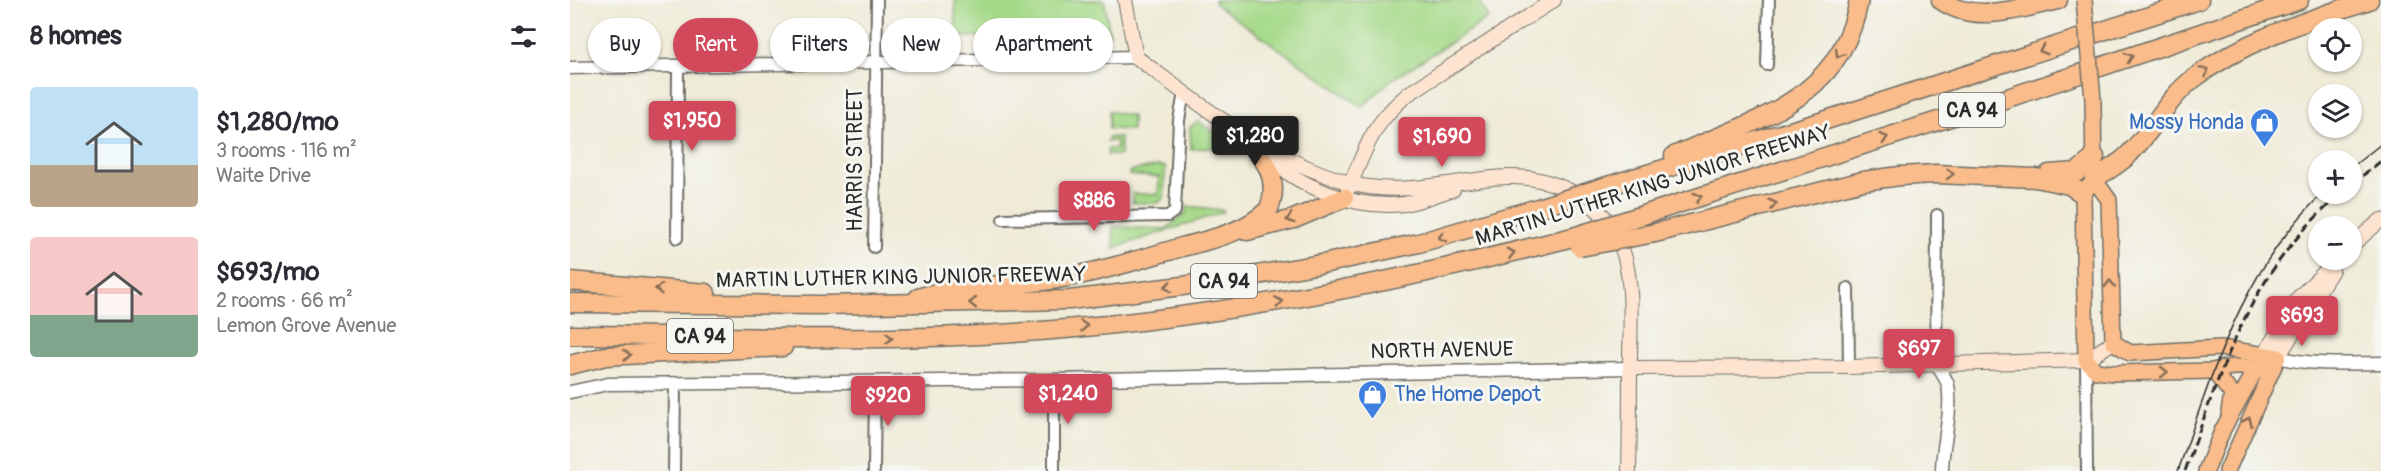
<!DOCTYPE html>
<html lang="en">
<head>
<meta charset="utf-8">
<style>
	:root { --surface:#fff; --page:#f2f2f3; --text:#2b2b33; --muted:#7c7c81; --accent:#d1495b }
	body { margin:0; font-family:Pangolin,sans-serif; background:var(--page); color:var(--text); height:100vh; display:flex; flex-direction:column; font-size:22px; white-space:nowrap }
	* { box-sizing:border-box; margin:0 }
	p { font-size:20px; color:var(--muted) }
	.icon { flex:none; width:33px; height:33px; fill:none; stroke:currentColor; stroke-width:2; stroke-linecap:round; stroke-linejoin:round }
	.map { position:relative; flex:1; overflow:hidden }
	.sheet { display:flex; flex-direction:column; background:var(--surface); width:570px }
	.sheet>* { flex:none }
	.banner { position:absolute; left:18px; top:18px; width:570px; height:54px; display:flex; gap:12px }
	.controls { position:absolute; left:1738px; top:18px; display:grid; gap:12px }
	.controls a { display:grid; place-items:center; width:54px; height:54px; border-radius:50%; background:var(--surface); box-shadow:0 2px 4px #0004; font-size:30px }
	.price { position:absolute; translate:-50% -51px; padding:0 14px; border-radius:6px; background:var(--accent); color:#fff; font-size:20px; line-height:39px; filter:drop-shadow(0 2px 3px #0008) }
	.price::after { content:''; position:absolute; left:50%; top:36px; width:18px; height:14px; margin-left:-9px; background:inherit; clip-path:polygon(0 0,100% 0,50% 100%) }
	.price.on { background:#222; color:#fff }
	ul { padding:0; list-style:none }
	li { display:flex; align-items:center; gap:18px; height:150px; padding:0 30px }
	li span { display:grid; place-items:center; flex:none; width:168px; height:120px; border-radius:6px; color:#555 }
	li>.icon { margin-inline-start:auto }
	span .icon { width:72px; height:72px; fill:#fffc; stroke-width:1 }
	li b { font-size:26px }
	h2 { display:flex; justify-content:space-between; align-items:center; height:72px; padding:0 30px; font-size:26px }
	.tag { padding:0 21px; border-radius:27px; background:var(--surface); box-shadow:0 2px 4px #0004; font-size:21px; line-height:54px }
	.tag.on { background:var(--accent); color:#fff }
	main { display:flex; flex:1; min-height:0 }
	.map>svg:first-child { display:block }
	.green { fill:#a6da89; stroke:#68825a; stroke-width:1.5 }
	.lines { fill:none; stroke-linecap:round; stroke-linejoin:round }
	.minor-casing { stroke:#706e67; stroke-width:14 }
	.tertiary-casing { stroke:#706e67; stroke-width:15 }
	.secondary-casing { stroke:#706e67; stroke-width:16 }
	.primary-casing { stroke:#706e67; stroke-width:18 }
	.motorway-casing { stroke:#706e67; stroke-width:21 }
	.minor { stroke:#fff; stroke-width:10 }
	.tertiary { stroke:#fff; stroke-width:12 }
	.secondary { stroke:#fde4d0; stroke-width:14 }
	.primary { stroke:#f9bc8a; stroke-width:15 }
	.motorway { stroke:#f9bc8a; stroke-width:18 }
	.tram { stroke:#2b2b2b; stroke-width:1.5 }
	.rail { stroke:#2b2b2b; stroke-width:3; stroke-dasharray:9 4.5; stroke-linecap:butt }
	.primary-bridge-casing { stroke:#706e67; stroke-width:18; stroke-linecap:butt }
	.motorway-bridge-casing { stroke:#706e67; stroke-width:21; stroke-linecap:butt }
	.primary-bridge { stroke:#f9bc8a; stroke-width:15 }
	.motorway-bridge { stroke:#f9bc8a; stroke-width:18 }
	.oneway { stroke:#886c56 }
	.labels { text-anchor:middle; stroke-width:6; stroke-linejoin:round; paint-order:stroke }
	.shield { fill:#f6f6f2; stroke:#686867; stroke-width:1.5 }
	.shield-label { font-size:20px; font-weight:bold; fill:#2b2b2b }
	.shop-label { font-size:21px; fill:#366cbe; stroke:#f6f6f2; text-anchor:end }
	.street-label { font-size:21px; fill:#2b2b2b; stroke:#f6f6f2 }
</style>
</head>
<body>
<main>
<section class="sheet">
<h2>8 homes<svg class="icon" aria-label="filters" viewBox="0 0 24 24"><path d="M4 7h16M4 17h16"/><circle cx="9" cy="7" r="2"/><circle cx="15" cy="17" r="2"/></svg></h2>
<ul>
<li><span style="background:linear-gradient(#bfe0f5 65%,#b9a48a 0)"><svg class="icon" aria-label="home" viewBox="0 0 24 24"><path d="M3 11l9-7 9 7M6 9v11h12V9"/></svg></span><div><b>$1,280/mo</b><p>3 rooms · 116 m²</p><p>Waite Drive</p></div></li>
<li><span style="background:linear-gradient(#f6c9c9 65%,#7fa58c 0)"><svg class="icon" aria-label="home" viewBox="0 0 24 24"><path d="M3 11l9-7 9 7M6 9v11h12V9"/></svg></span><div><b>$693/mo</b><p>2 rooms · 66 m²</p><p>Lemon Grove Avenue</p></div></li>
</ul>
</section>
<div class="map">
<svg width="1811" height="471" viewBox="0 0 1811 471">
	<rect width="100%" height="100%" fill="#f6f6f2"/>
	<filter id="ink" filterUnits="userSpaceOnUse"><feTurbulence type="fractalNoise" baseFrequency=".0167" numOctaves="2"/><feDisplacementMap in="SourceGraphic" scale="12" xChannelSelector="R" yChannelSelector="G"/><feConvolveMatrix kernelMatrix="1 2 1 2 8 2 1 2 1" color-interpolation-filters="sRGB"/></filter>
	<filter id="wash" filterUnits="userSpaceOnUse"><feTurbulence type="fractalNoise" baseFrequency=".008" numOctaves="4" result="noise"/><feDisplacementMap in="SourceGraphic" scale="24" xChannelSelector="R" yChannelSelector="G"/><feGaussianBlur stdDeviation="1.35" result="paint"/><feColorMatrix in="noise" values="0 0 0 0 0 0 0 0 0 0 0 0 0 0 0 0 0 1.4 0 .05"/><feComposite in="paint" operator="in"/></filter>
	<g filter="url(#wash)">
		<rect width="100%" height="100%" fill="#efebd7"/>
		<g class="green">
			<polygon points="385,0 534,0 540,35 386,37"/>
			<polygon points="644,0 908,0 919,18 821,80 792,107 645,4"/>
			<polygon points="539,111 562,116 562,130 539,129"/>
			<polygon points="628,121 660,143 658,147 621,149 620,127"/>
			<polygon points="539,137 550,137 550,155 537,155 538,149 546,149 546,141 537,141"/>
			<polygon points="589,166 595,167 594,198 588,203 563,203 563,194 588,194 589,177 559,175 560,171"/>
			<polygon points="617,206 652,210 654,212 544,248 543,227 599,229 598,227 615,214"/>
		</g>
	</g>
	<g filter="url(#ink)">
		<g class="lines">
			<defs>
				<g id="minor">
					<polyline points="1197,65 1199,0"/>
					<polyline points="433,219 598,216 605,211 609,120 614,93"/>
					<polyline points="107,238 108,66"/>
					<polyline points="304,247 307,0"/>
					<polyline points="1278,288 1279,367"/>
					<polyline points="1516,360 1517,471"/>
					<polyline points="1366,364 1367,215"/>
					<polyline points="104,471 105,384"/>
					<polyline points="304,471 305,382"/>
					<polyline points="484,471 484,380"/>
				</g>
				<g id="tertiary">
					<polyline points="0,68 566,57"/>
					<path d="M1708,357C1742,366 1777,363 1811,363"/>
					<path d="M1366,364C1370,370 1376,378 1378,385C1383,413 1372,443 1372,471"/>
					<polyline points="0,392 38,384 484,380 1060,368"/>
				</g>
				<g id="secondary">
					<path d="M555,0L566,57C633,107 699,160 780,183C831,198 887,179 938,177C960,176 980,181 1000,191C1068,224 1061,292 1060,357C1060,395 1060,433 1059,471"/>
					<path d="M693,153C728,187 785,210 834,204C851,201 867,194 883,189"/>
					<path d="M778,189C798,146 799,127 838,94L984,0"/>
					<polyline points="1782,245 1811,220"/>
					<polyline points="1694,355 1727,299 1767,260"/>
					<polyline points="1708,357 1762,270"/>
					<polyline points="1060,368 1279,367 1516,360 1543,342"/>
				</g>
				<g id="primary">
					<polyline points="1523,100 1524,179 1539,200 1543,342 1560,353 1651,348 1708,357 1657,471"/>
					<path d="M1519,186L1513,194L1516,360L1526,371L1544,373L1643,371C1663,364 1680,367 1700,372"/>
					<polyline points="1643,371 1662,394 1659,412"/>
					<polyline points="1636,471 1653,429 1691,360"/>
				</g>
				<g id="motorway">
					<path d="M1371,0C1405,25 1450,8 1488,0"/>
					<path d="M1104,156C1186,119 1271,101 1289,0"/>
					<polyline points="1479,174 1507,172 1525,157"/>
					<path d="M1524,179C1536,171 1552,163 1561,152C1584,129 1597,99 1623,79C1676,39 1737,21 1799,0"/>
					<polyline points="1037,186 1247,123 1629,0"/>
					<polyline points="1073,215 1393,113 1729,0"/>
					<polyline points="677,231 724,219 774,198"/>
					<polyline points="1085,233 1293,181 1330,176 1365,174 1466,178 1499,185 1513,194"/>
					<polyline points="0,281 136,293"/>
					<path d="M348,298C393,283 441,287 488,279C530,272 571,259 612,247C643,239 676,232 699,209C711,178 694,158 674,135"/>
					<polyline points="0,303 252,305 499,300 652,281 757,263 849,243 968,208"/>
					<path d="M0,335C142,335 285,343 427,334C622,323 814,286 1003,237"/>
					<polyline points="0,365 36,356 213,347"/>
				</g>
			</defs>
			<use href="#minor" class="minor-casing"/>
			<use href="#tertiary" class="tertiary-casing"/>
			<use href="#secondary" class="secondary-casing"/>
			<use href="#primary" class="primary-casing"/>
			<use href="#motorway" class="motorway-casing"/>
			<use href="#minor" class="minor"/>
			<use href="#tertiary" class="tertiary"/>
			<use href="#secondary" class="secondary"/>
			<use href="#primary" class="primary"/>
			<use href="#motorway" class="motorway"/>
			<g class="tram">
				<polyline points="1782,167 1811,144"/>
				<path d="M1608,471C1644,369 1672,271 1752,194"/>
			</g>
			<g class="rail">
				<polyline points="1782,184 1811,161"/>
				<path d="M1615,471C1654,363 1680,271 1771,194"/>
			</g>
			<defs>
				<polyline id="primary-bridge" points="1514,0 1523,100"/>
				<g id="motorway-bridge">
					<polyline points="968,208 1037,186"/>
					<polyline points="1003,237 1073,215"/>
					<polyline points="1010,247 1085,233"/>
				</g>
			</defs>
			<use href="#primary-bridge" class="primary-bridge-casing"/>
			<use href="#motorway-bridge" class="motorway-bridge-casing"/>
			<use href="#primary-bridge" class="primary-bridge"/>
			<use href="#motorway-bridge" class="motorway-bridge"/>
		</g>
		<defs><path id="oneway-chevron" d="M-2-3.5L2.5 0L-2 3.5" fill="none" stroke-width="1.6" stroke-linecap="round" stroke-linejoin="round" transform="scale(1.5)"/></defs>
		<g class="oneway">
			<use href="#oneway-chevron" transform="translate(1473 50) rotate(162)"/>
			<use href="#oneway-chevron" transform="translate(1269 54) rotate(121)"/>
			<use href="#oneway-chevron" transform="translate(1559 57) rotate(-19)"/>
			<use href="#oneway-chevron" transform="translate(1635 71) rotate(-34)"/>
			<use href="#oneway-chevron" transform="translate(1314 138) rotate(-18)"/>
			<use href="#oneway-chevron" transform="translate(1380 174) rotate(2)"/>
			<use href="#oneway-chevron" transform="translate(1128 197) rotate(-18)"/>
			<use href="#oneway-chevron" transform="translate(1203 204) rotate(-14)"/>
			<use href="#oneway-chevron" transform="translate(720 219) rotate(163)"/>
			<use href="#oneway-chevron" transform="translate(872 237) rotate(165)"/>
			<use href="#oneway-chevron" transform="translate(941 253) rotate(-14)"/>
			<use href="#oneway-chevron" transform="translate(1540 284) rotate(-91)"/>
			<use href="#oneway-chevron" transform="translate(598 287) rotate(173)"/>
			<use href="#oneway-chevron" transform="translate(89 289) rotate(-175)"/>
			<use href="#oneway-chevron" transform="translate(709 302) rotate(-8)"/>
			<use href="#oneway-chevron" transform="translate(403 303) rotate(180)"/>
			<use href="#oneway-chevron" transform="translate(514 326) rotate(-5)"/>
			<use href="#oneway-chevron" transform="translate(319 338) rotate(-1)"/>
			<use href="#oneway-chevron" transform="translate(57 355) rotate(-4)"/>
			<use href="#oneway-chevron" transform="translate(1594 372) rotate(-1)"/>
			<use href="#oneway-chevron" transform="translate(1678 421) rotate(-66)"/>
		</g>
	</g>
	<defs>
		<symbol id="shop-pin" viewBox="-11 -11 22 30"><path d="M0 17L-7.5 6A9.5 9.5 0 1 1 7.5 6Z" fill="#3f7fe0" stroke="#f6f6f2"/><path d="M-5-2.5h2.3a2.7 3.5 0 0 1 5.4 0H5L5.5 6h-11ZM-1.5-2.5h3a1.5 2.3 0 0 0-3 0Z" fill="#fff"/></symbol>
	</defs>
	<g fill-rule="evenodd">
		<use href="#shop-pin" x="1678" y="106" width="33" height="45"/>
		<use href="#shop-pin" x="786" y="378" width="33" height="45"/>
	</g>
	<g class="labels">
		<g class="shield">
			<rect x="1369" y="93" width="66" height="34" rx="4.5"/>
			<rect x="621" y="264" width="66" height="34" rx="4.5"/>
			<rect x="97" y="319" width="66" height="34" rx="4.5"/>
		</g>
		<g class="shield-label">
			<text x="1402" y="117">CA 94</text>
			<text x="654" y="288">CA 94</text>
			<text x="130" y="343">CA 94</text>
		</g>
		<g class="shop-label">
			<text x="1674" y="129">Mossy Honda</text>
			<text x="824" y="401" text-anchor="start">The Home Depot</text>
		</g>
		<g class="street-label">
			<text transform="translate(285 160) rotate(-90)" y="7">HARRIS STREET</text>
			<text transform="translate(1083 185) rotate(-17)" y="7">MARTIN LUTHER KING JUNIOR FREEWAY</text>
			<text transform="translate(331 277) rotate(-1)" y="7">MARTIN LUTHER KING JUNIOR FREEWAY</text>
			<text transform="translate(872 350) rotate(-1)" y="7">NORTH AVENUE</text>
		</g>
	</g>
</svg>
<div class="controls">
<a><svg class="icon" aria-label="locate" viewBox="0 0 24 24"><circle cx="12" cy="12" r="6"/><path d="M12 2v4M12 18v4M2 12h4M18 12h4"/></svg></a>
<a><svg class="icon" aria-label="layers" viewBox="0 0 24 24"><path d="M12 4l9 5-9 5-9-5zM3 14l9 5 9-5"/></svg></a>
<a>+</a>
<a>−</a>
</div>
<b class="price" style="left:122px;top:152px">$1,950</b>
<b class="price on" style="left:685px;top:167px">$1,280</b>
<b class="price" style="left:872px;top:168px">$1,690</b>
<b class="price" style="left:524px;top:232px">$886</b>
<b class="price" style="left:1732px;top:347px">$693</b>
<b class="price" style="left:1349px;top:380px">$697</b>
<b class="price" style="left:498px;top:425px">$1,240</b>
<b class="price" style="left:318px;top:427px">$920</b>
<div class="banner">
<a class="tag">Buy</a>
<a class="tag on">Rent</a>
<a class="tag">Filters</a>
<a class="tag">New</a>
<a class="tag">Apartment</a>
</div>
</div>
</main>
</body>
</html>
